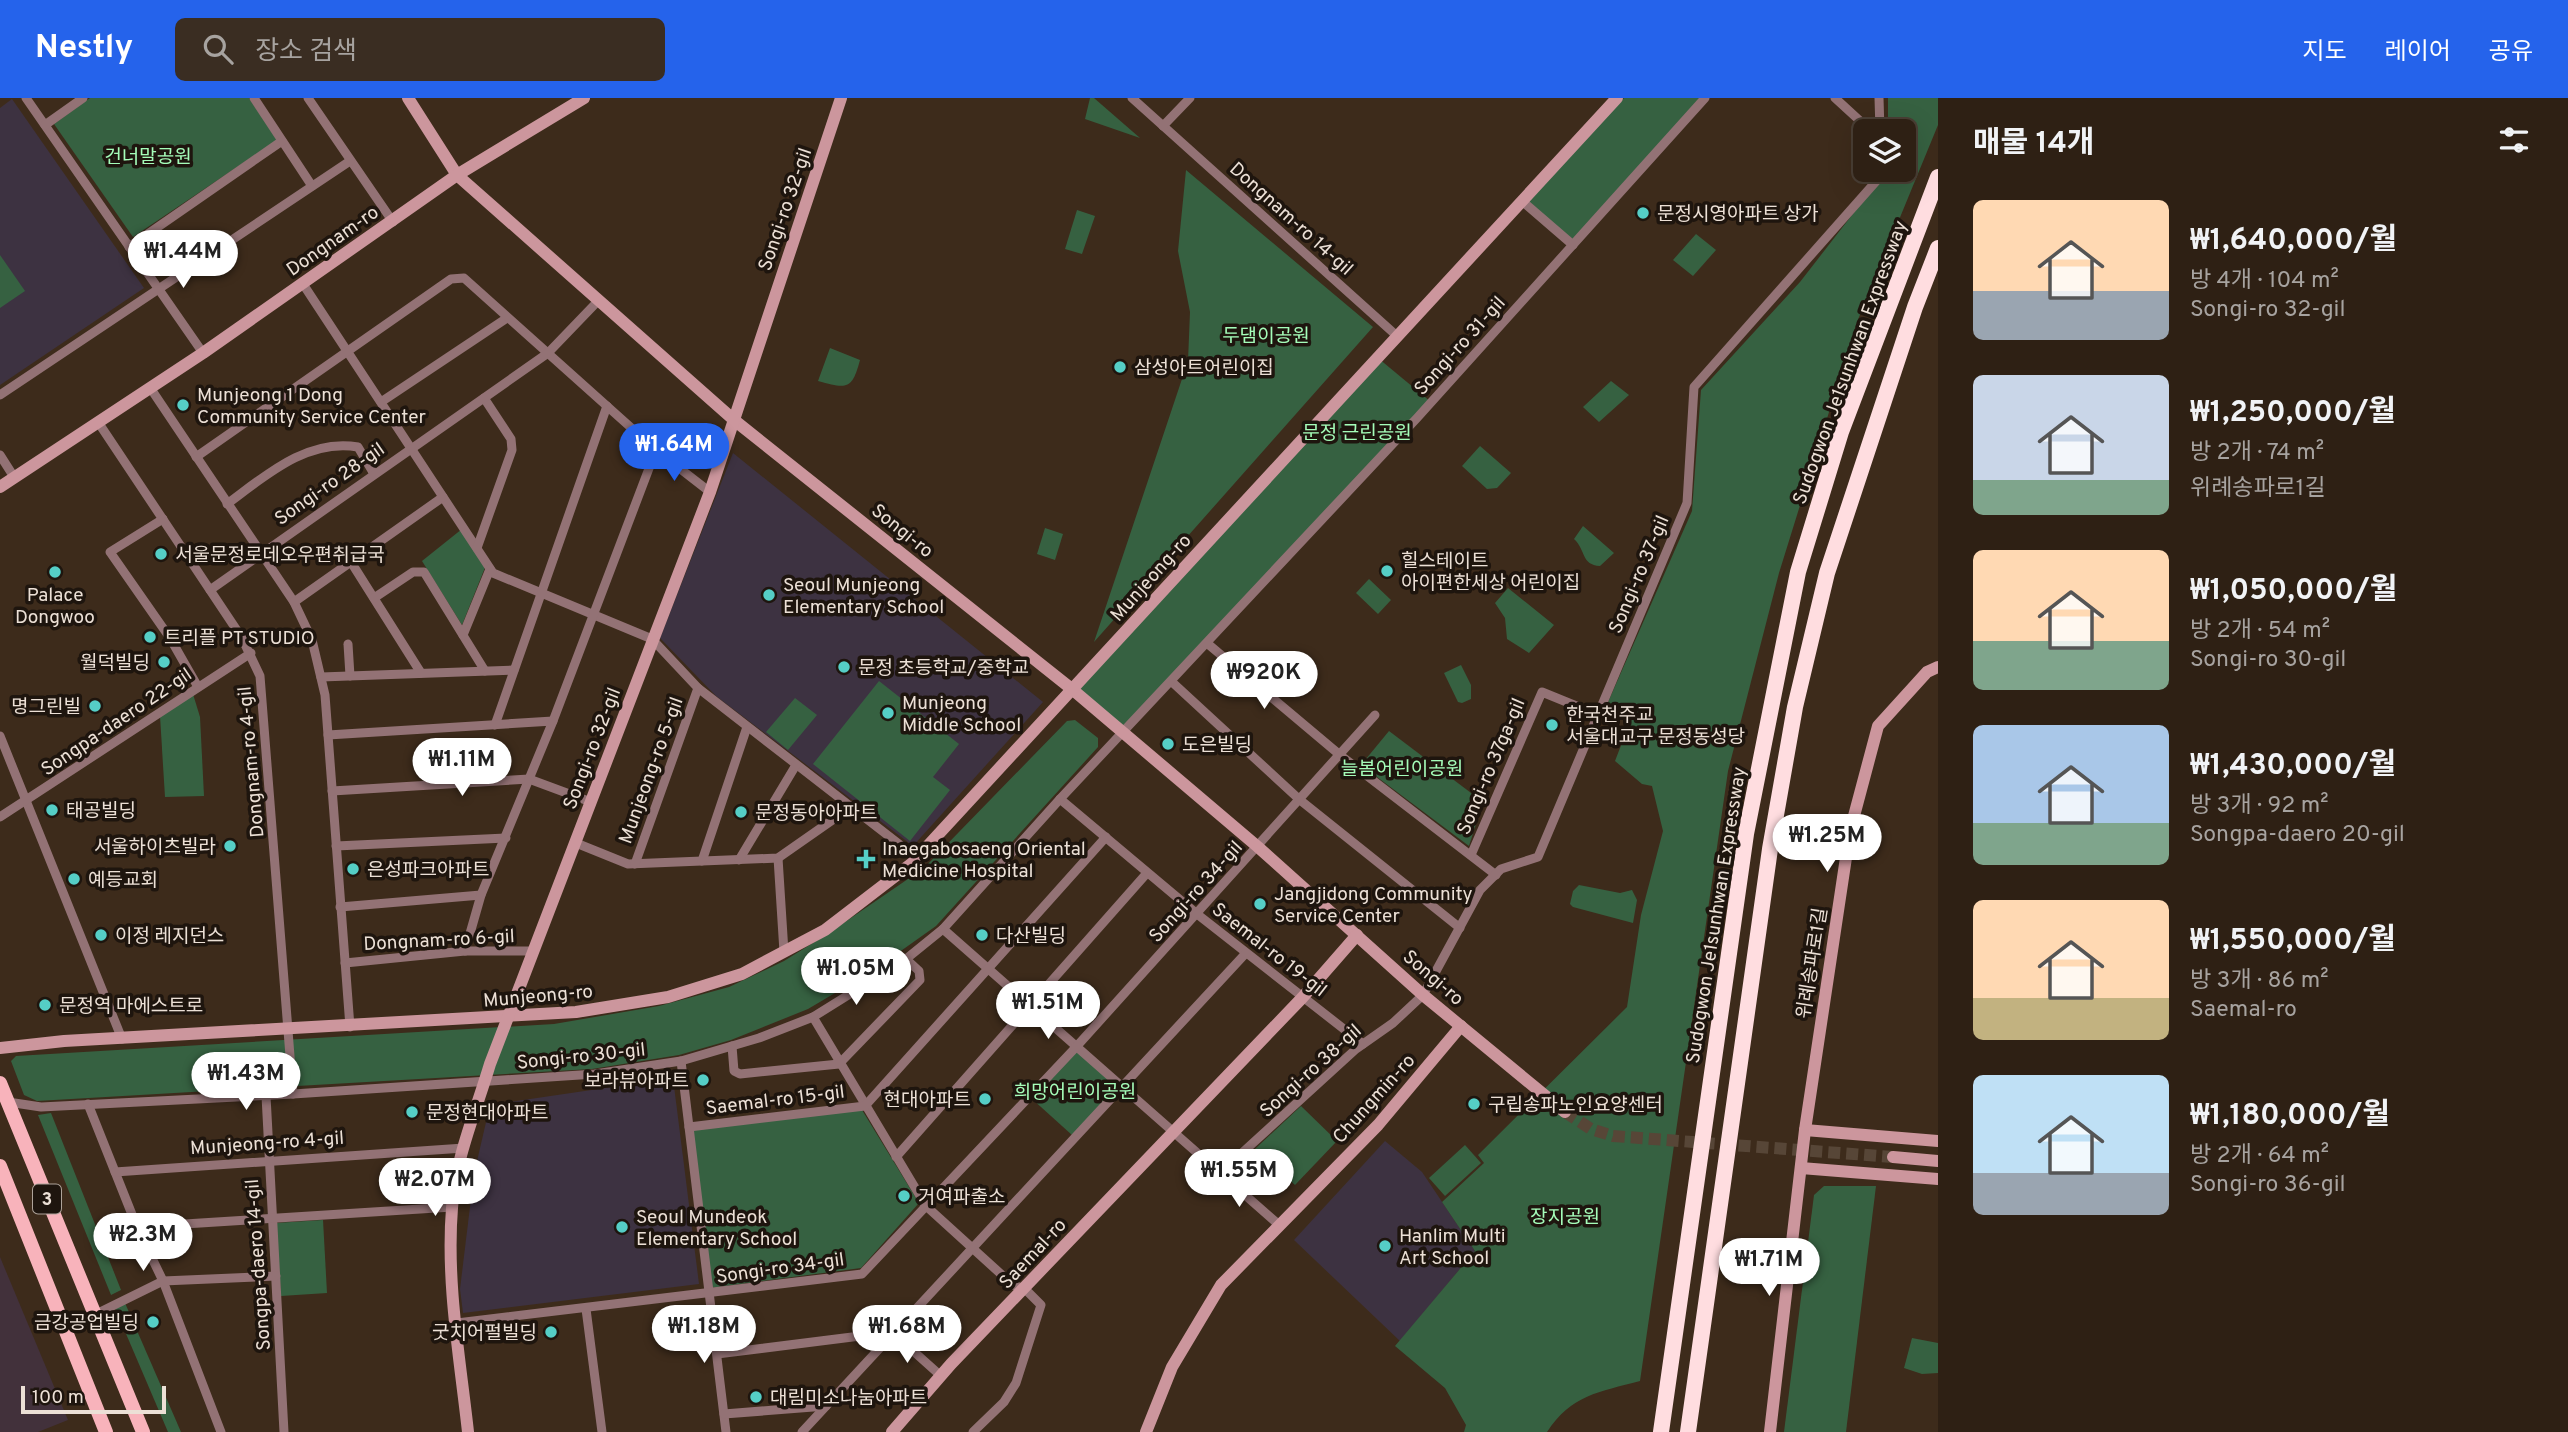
<!DOCTYPE html>
<html lang="ko">
<head>
<meta charset="utf-8">
<style>
	:root { --surface:#2e2014; --page:#3a2d22; --text:#f1f3f6; --muted:#a7a3a0; --line:#493e34; --accent:#2563eb }
	body { margin:0; font-family:Overpass,"Noto Sans KR",sans-serif; background:var(--page); color:var(--text); height:100vh; display:flex; flex-direction:column; font-size:26px; white-space:nowrap }
	* { box-sizing:border-box; margin:0 }
	p { font-size:23px; color:var(--muted) }
	.icon { flex:none; width:38px; height:38px; fill:none; stroke:currentColor; stroke-width:2; stroke-linecap:round; stroke-linejoin:round }
	.map { position:relative; flex:1; overflow:hidden }
	.details { display:flex; flex-direction:column; background:var(--surface); width:630px }
	.details>* { flex:none }
	.buttons { position:absolute; left:1853px; top:21px; display:grid; gap:14px }
	.buttons a { display:grid; place-items:center; width:63px; height:63px; border-radius:10px; background:var(--surface); box-shadow:0 7px 28px #0002,0 0 0 2px var(--line); font-size:35px }
	.scale { position:absolute; left:21px; bottom:18px; width:145px; box-sizing:border-box; padding-left:7px; border:4px solid #ece0d6; border-top:0; font-size:19px; line-height:24px; white-space:nowrap; color:#ece0d6; -webkit-text-stroke:5px #1e150e; paint-order:stroke }
	.price { position:absolute; translate:-50% -60px; padding:0 16px; border-radius:24px; background:#fff; color:#222; font-size:23px; line-height:46px; filter:drop-shadow(0 2px 4px #0008) }
	.price::after { content:''; position:absolute; left:50%; top:42px; width:21px; height:16px; margin-left:-10px; background:inherit; clip-path:polygon(0 0,100% 0,50% 100%) }
	.price.on { background:var(--accent); color:#fff }
	ul { padding:0; list-style:none }
	li { display:flex; align-items:center; gap:21px; height:175px; padding:0 35px }
	li span { display:grid; place-items:center; flex:none; width:196px; height:140px; border-radius:10px; color:#555 }
	li>.icon { margin-inline-start:auto }
	span .icon { width:84px; height:84px; fill:#fffc; stroke-width:1 }
	li b { font-size:30px }
	h2 { display:flex; justify-content:space-between; align-items:center; height:84px; padding:0 35px; font-size:30px }
	header { display:flex; align-items:center; gap:42px; box-sizing:border-box; height:98px; padding:0 35px; background:var(--accent); color:#fff }
	header strong { font-size:33px }
	nav { display:flex; gap:38px; margin-inline-start:auto; font-size:24px }
	.search { width:490px; height:63px; background:var(--page); display:flex; align-items:center; gap:18px; box-sizing:border-box; padding:0 24px; border-radius:10px; color:var(--muted); font-size:26px }
	main { display:flex; flex:1; min-height:0 }
	.map>svg:first-child { display:block }
	.commercial { fill:#42313b }
	.education { fill:#3d3241 }
	.green { fill:#366141 }
	.lines { fill:none; stroke-linecap:round; stroke-linejoin:round }
	.secondary-tunnel { stroke:#574637; stroke-width:12; stroke-dasharray:12 6; stroke-linecap:butt }
	.street { stroke:#937275; stroke-width:9 }
	.secondary { stroke:#cc969d; stroke-width:12 }
	.primary { stroke:#f8b3bb; stroke-width:14 }
	.highway { stroke:#ffdde0; stroke-width:16 }
	.poi-dot { fill:#55cec6; stroke:#1e150e; stroke-width:2.5 }
	.labels { text-anchor:middle; stroke-width:7; stroke-linejoin:round; paint-order:stroke }
	.shield { fill:#1e150e; stroke:#aea39a; stroke-width:2 }
	.shield-label { font-size:18px; font-weight:bold; fill:#ece0d6 }
	.park-label { font-size:19px; fill:#a5fdb9; stroke:#1e150e }
	.street-label { font-size:19px; fill:#ece0d6; stroke:#1e150e }
	.poi-label { font-size:19px; fill:#ece0d6; stroke:#1e150e; text-anchor:start }
</style>
</head>
<body>
<header>
<strong>Nestly</strong>
<div class="search"><svg class="icon" aria-label="search" viewBox="0 0 24 24"><circle cx="10" cy="10" r="6"/><path d="M15 15l6 6"/></svg>장소 검색</div>
<nav><a>지도</a><a>레이어</a><a>공유</a></nav>
</header>
<main>
<div class="map">
<svg width="1938" height="1334" viewBox="0 0 1938 1334">
	<rect width="100%" height="100%" fill="#3d2b1b"/>
	<polygon class="commercial" points="0,1159 68,1322 38,1334 0,1334"/>
	<g class="education">
		<polygon points="12,1 144,190 0,287 0,10"/>
		<polygon points="733,355 1043,604 913,748 716,598 660,540"/>
		<polygon points="673,980 699,1186 463,1215 460,1191 474,1076 490,1007"/>
		<polygon points="1385,1043 1422,1074 1475,1153 1400,1243 1294,1142"/>
	</g>
	<g class="green">
		<polygon points="90,0 249,0 277,42 133,139 54,26"/>
		<polygon points="1090,0 1094,0 1140,40 1085,21"/>
		<polygon points="1624,0 1702,0 1573,143 1527,104"/>
		<path d="M1888,0H1938V27L1857,224L1779,475L1728,673L1640,1283C1599,1294 1571,1297 1547,1334H1464L1466,1327L1445,1290L1395,1248L1475,1153L1442,1104L1484,1065L1478,1057L1627,909L1641,817L1663,733L1652,688L1642,686L1615,663L1630,624L1605,611L1692,413L1701,292L1800,184L1887,72H1904V33H1888Z"/>
		<polygon points="1186,72 1373,229 1094,544 1188,263 1190,214 1178,153"/>
		<polygon points="1077,112 1095,118 1082,156 1065,151"/>
		<polygon points="1696,136 1716,152 1693,178 1673,162"/>
		<polygon points="0,157 25,193 0,210"/>
		<path d="M830,250L860,262C852,292 847,291 818,283Z"/>
		<polygon points="1378,260 1431,304 1124,635 1073,592"/>
		<polygon points="1611,283 1629,297 1599,324 1583,309"/>
		<polygon points="1480,348 1511,375 1497,390 1487,391 1462,368"/>
		<path d="M1583,428L1614,455L1600,468C1581,467 1586,452 1574,441Z"/>
		<polygon points="1045,430 1063,436 1055,462 1037,456"/>
		<polygon points="462,431 486,467 462,527 422,463"/>
		<polygon points="1369,481 1391,502 1378,516 1356,495"/>
		<polygon points="1508,490 1554,527 1529,555 1507,541 1505,520 1495,505"/>
		<polygon points="1461,567 1471,587 1471,601 1462,605 1458,604 1444,575"/>
		<polygon points="879,583 959,646 933,679 950,692 910,743 813,666"/>
		<polygon points="193,596 200,619 204,698 165,699 160,618"/>
		<polygon points="795,600 817,617 788,652 766,634"/>
		<polygon points="1075,622 1098,640 1098,649 936,828 874,872 808,911 731,942 679,957 592,971 37,1003 24,997 11,963 16,958 554,926 659,908 729,889 784,863 829,835 924,770 1067,623"/>
		<polygon points="1389,633 1483,704 1469,748 1361,667"/>
		<polygon points="1579,787 1620,795 1632,792 1637,802 1633,825 1573,809 1570,806 1573,793"/>
		<polygon points="1076,952 1119,988 1072,1037 1031,1000"/>
		<polygon points="1301,1008 1337,1043 1295,1087 1255,1051"/>
		<polygon points="862,1012 919,1105 861,1170 710,1190 692,1031"/>
		<polygon points="51,1015 121,1192 111,1197 38,1017"/>
		<polygon points="1465,1047 1481,1065 1445,1098 1429,1080"/>
		<polygon points="1824,1088 1876,1088 1846,1334 1784,1334 1814,1097"/>
		<polygon points="323,1122 327,1195 281,1198 276,1125"/>
		<polygon points="125,1205 181,1334 168,1334 115,1210"/>
		<polygon points="1912,1240 1938,1245 1938,1275 1922,1276 1904,1270"/>
	</g>
	<g class="lines">
		<polyline class="secondary-tunnel" points="1565,1014 1591,1031 1613,1038 1893,1059"/>
		<g class="street">
			<polyline points="26,0 203,255"/>
			<polyline points="254,0 312,88"/>
			<polyline points="308,0 393,124"/>
			<polyline points="1132,0 1397,238"/>
			<polyline points="1835,0 1871,33"/>
			<polyline points="1879,0 1880,33"/>
			<polyline points="45,27 83,0"/>
			<polyline points="1163,28 1190,0"/>
			<polyline points="1522,103 1573,147"/>
			<polyline points="129,149 282,43"/>
			<polyline points="303,186 493,475 652,541 698,590 917,760"/>
			<polyline points="151,291 294,504 312,542 325,597 350,929"/>
			<polyline points="0,297 350,63"/>
			<polyline points="381,304 507,220"/>
			<polyline points="98,324 242,540 260,578 293,996"/>
			<polyline points="0,357 14,379"/>
			<polyline points="196,359 451,181 464,180 656,352 710,394"/>
			<path d="M227,406C265,378 307,340 358,349L374,376"/>
			<polyline points="163,421 110,454 170,540 198,589"/>
			<polyline points="477,450 512,352 511,341 484,300"/>
			<polyline points="351,464 421,575"/>
			<polyline points="210,492 548,255 598,203"/>
			<polyline points="374,500 413,474 424,474 485,573"/>
			<polyline points="294,504 443,399"/>
			<polyline points="463,537 490,471"/>
			<polyline points="348,546 350,578"/>
			<polyline points="1208,546 1340,657 1496,777"/>
			<polyline points="321,579 514,572"/>
			<polyline points="1172,584 1300,702 1460,830"/>
			<polyline points="495,627 607,308"/>
			<polyline points="328,637 553,623"/>
			<polyline points="0,638 122,941"/>
			<polyline points="332,693 529,681 591,704"/>
			<polyline points="1060,701 1197,816 1363,946"/>
			<polyline points="0,719 251,555"/>
			<polyline points="576,745 628,766 778,760 851,709"/>
			<polyline points="336,748 506,740"/>
			<polyline points="1471,757 1542,594 1596,616"/>
			<polyline points="778,760 784,854"/>
			<polyline points="739,762 796,667"/>
			<polyline points="702,763 747,629"/>
			<polyline points="635,766 698,590"/>
			<polyline points="340,809 481,797"/>
			<polyline points="943,831 1278,1126"/>
			<polyline points="465,853 481,797 553,623 656,352"/>
			<polyline points="345,865 465,853 534,853"/>
			<polyline points="813,919 926,1108 1013,1187 1025,1191 1041,1207 1016,1285 1004,1304 973,1334"/>
			<polyline points="732,948 734,973 740,976 839,966 920,882 919,873 906,861"/>
			<polyline points="681,963 726,1334"/>
			<polyline points="266,998 284,1334"/>
			<polyline points="8,1004 41,1009 293,996 595,976 681,963 759,940 813,919 906,861 943,831 1060,701 1417,320 1705,0"/>
			<polyline points="88,1006 137,1129 163,1183 221,1334"/>
			<polyline points="689,1029 865,1008 1106,739"/>
			<polyline points="896,1059 1147,775"/>
			<polyline points="115,1074 464,1050"/>
			<polyline points="1220,1075 1356,951 1393,925 1423,897 1480,792 1501,771 1538,759 1687,405 1694,289 1879,80 1879,72"/>
			<polyline points="137,1129 452,1109"/>
			<polyline points="586,1211 602,1334"/>
			<polyline points="94,1217 163,1183 276,1178"/>
			<polyline points="457,1225 862,1176 1077,948 1375,617"/>
			<polyline points="717,1256 892,1234 941,1278"/>
			<polyline points="724,1316 826,1308"/>
			<polyline points="802,1334 1246,855"/>
		</g>
		<g class="secondary">
			<polyline points="408,0 457,77 734,322 1073,592 1258,749 1423,897 1565,1014"/>
			<polyline points="0,389 203,255 457,77 584,0"/>
			<polyline points="0,950 64,943 576,914 668,899 742,876 825,832 911,766 1617,0"/>
			<polyline points="1805,1032 1938,1043"/>
			<polyline points="1893,1059 1938,1063"/>
			<polyline points="1801,1070 1938,1081"/>
			<path d="M468,1334C460,1261 446,1184 452,1110C455,1061 476,1013 490,966L710,394L841,0"/>
			<polyline points="892,1334 951,1266 1302,900 1357,837"/>
			<polyline points="1146,1334 1172,1269 1221,1187 1378,1027 1461,928"/>
			<polyline points="1770,1334 1805,1032 1850,733 1878,628 1927,574 1938,569"/>
		</g>
		<g class="primary">
			<polyline points="0,985 143,1334"/>
			<polyline points="0,1068 106,1334"/>
		</g>
		<g class="highway">
			<polyline points="1661,1334 1746,736 1798,474 1841,334 1938,79"/>
			<polyline points="1688,1334 1770,751 1795,609 1827,475 1915,209 1938,150"/>
		</g>
	</g>
	<g class="poi-dot">
		<circle cx="1643" cy="115" r="7"/>
		<circle cx="1120" cy="269" r="7"/>
		<circle cx="183" cy="307" r="7"/>
		<circle cx="161" cy="456" r="7"/>
		<circle cx="1387" cy="473" r="7"/>
		<circle cx="55" cy="474" r="7"/>
		<circle cx="769" cy="497" r="7"/>
		<circle cx="150" cy="539" r="7"/>
		<circle cx="164" cy="564" r="7"/>
		<circle cx="844" cy="569" r="7"/>
		<circle cx="95" cy="608" r="7"/>
		<circle cx="888" cy="615" r="7"/>
		<circle cx="1552" cy="627" r="7"/>
		<circle cx="1168" cy="646" r="7"/>
		<circle cx="52" cy="712" r="7"/>
		<circle cx="741" cy="714" r="7"/>
		<circle cx="230" cy="748" r="7"/>
		<path d="M862.5 750.5h7v7h7v7h-7v7h-7v-7h-7v-7h7z"/>
		<circle cx="353" cy="771" r="7"/>
		<circle cx="74" cy="781" r="7"/>
		<circle cx="1260" cy="806" r="7"/>
		<circle cx="101" cy="837" r="7"/>
		<circle cx="982" cy="837" r="7"/>
		<circle cx="45" cy="907" r="7"/>
		<circle cx="703" cy="982" r="7"/>
		<circle cx="985" cy="1001" r="7"/>
		<circle cx="1474" cy="1006" r="7"/>
		<circle cx="412" cy="1014" r="7"/>
		<circle cx="904" cy="1098" r="7"/>
		<circle cx="622" cy="1129" r="7"/>
		<circle cx="1385" cy="1148" r="7"/>
		<circle cx="153" cy="1224" r="7"/>
		<circle cx="551" cy="1234" r="7"/>
		<circle cx="756" cy="1299" r="7"/>
	</g>
	<g class="labels">
		<rect class="shield" x="33" y="1086.5" width="28" height="29" rx="5"/>
		<g class="shield-label">
			<text x="47" y="1107">3</text>
		</g>
		<g class="park-label">
			<text x="148" y="65">건너말공원</text>
			<text x="1266" y="244">두댐이공원</text>
			<text x="1357" y="341">문정 근린공원</text>
			<text x="1402" y="677">늘봄어린이공원</text>
			<text x="1075" y="1000">희망어린이공원</text>
			<text x="1565" y="1125">장지공원</text>
		</g>
		<g class="street-label">
			<text transform="translate(784 111) rotate(-71)" y="7">Songi-ro 32-gil</text>
			<text transform="translate(1292 120) rotate(42)" y="7">Dongnam-ro 14-gil</text>
			<text transform="translate(332 142) rotate(-35)" y="7">Dongnam-ro</text>
			<text transform="translate(1459 247) rotate(-48)" y="7">Songi-ro 31-gil</text>
			<text transform="translate(1849 264) rotate(-70)" y="7">Sudogwon Je1sunhwan Expressway</text>
			<text transform="translate(329 385) rotate(-35)" y="7">Songi-ro 28-gil</text>
			<text transform="translate(903 432) rotate(39)" y="7">Songi-ro</text>
			<text transform="translate(1638 476) rotate(-67)" y="7">Songi-ro 37-gil</text>
			<text transform="translate(1150 479) rotate(-48)" y="7">Munjeong-ro</text>
			<text transform="translate(116 623) rotate(-34)" y="7">Songpa-daero 22-gil</text>
			<text transform="translate(591 650) rotate(-69)" y="7">Songi-ro 32-gil</text>
			<text transform="translate(250 664) rotate(-95)" y="7">Dongnam-ro 4-gil</text>
			<text transform="translate(1490 668) rotate(-67)" y="7">Songi-ro 37ga-gil</text>
			<text transform="translate(650 672) rotate(-70)" y="7">Munjeong-ro 5-gil</text>
			<text transform="translate(1195 793) rotate(-48)" y="7">Songi-ro 34-gil</text>
			<text transform="translate(1715 817) rotate(-81)" y="7">Sudogwon Je1sunhwan Expressway</text>
			<text transform="translate(439 841) rotate(-3)" y="7">Dongnam-ro 6-gil</text>
			<text transform="translate(1270 851) rotate(38)" y="7">Saemal-ro 19-gil</text>
			<text transform="translate(1811 865) rotate(-81)" y="7">위례송파로1길</text>
			<text transform="translate(1434 879) rotate(41)" y="7">Songi-ro</text>
			<text transform="translate(538 897) rotate(-5)" y="7">Munjeong-ro</text>
			<text transform="translate(581 957) rotate(-6)" y="7">Songi-ro 30-gil</text>
			<text transform="translate(1310 972) rotate(-42)" y="7">Songi-ro 38-gil</text>
			<text transform="translate(1373 1000) rotate(-48)" y="7">Chungmin-ro</text>
			<text transform="translate(775 1001) rotate(-7)" y="7">Saemal-ro 15-gil</text>
			<text transform="translate(267 1044) rotate(-4)" y="7">Munjeong-ro 4-gil</text>
			<text transform="translate(1032 1155) rotate(-47)" y="7">Saemal-ro</text>
			<text transform="translate(257 1167) rotate(-94)" y="7">Songpa-daero 14-gil</text>
			<text transform="translate(780 1169) rotate(-8)" y="7">Songi-ro 34-gil</text>
		</g>
		<g class="poi-label">
			<text x="1657" y="122">문정시영아파트 상가</text>
			<text x="1134" y="276">삼성아트어린이집</text>
			<text x="197" y="303">Munjeong 1 Dong<tspan x="197" dy="22">Community Service Center</tspan></text>
			<text x="175" y="463">서울문정로데오우편취급국</text>
			<text x="1401" y="469">힐스테이트<tspan x="1401" dy="22">아이편한세상 어린이집</tspan></text>
			<text x="783" y="493">Seoul Munjeong<tspan x="783" dy="22">Elementary School</tspan></text>
			<text x="55" y="503" text-anchor="middle">Palace<tspan x="55" dy="22">Dongwoo</tspan></text>
			<text x="164" y="546">트리플 PT STUDIO</text>
			<text x="150" y="571" text-anchor="end">월덕빌딩</text>
			<text x="858" y="576">문정 초등학교/중학교</text>
			<text x="902" y="611">Munjeong<tspan x="902" dy="22">Middle School</tspan></text>
			<text x="81" y="615" text-anchor="end">명그린빌</text>
			<text x="1566" y="623">한국천주교<tspan x="1566" dy="22">서울대교구 문정동성당</tspan></text>
			<text x="1182" y="653">도은빌딩</text>
			<text x="66" y="719">태공빌딩</text>
			<text x="755" y="721">문정동아아파트</text>
			<text x="216" y="755" text-anchor="end">서울하이츠빌라</text>
			<text x="882" y="757">Inaegabosaeng Oriental<tspan x="882" dy="22">Medicine Hospital</tspan></text>
			<text x="367" y="778">은성파크아파트</text>
			<text x="88" y="788">예등교회</text>
			<text x="1274" y="802">Jangjidong Community<tspan x="1274" dy="22">Service Center</tspan></text>
			<text x="115" y="844">이정 레지던스</text>
			<text x="996" y="844">다산빌딩</text>
			<text x="59" y="914">문정역 마에스트로</text>
			<text x="689" y="989" text-anchor="end">보라뷰아파트</text>
			<text x="971" y="1008" text-anchor="end">현대아파트</text>
			<text x="1488" y="1013">구립송파노인요양센터</text>
			<text x="426" y="1021">문정현대아파트</text>
			<text x="918" y="1105">거여파출소</text>
			<text x="636" y="1125">Seoul Mundeok<tspan x="636" dy="22">Elementary School</tspan></text>
			<text x="1399" y="1144">Hanlim Multi<tspan x="1399" dy="22">Art School</tspan></text>
			<text x="139" y="1231" text-anchor="end">금강공업빌딩</text>
			<text x="537" y="1241" text-anchor="end">굿치어펄빌딩</text>
			<text x="770" y="1306">대림미소나눔아파트</text>
		</g>
	</g>
</svg>
<div class="buttons">
<a><svg class="icon" aria-label="layers" viewBox="0 0 24 24"><path d="M12 4l9 5-9 5-9-5zM3 14l9 5 9-5"/></svg></a>
</div>
<div class="scale">100 m</div>
<b class="price" style="left:183px;top:192px">₩1.44M</b>
<b class="price on" style="left:674px;top:385px">₩1.64M</b>
<b class="price" style="left:1264px;top:613px">₩920K</b>
<b class="price" style="left:462px;top:700px">₩1.11M</b>
<b class="price" style="left:1827px;top:776px">₩1.25M</b>
<b class="price" style="left:856px;top:909px">₩1.05M</b>
<b class="price" style="left:1048px;top:943px">₩1.51M</b>
<b class="price" style="left:246px;top:1014px">₩1.43M</b>
<b class="price" style="left:1239px;top:1111px">₩1.55M</b>
<b class="price" style="left:435px;top:1120px">₩2.07M</b>
<b class="price" style="left:143px;top:1175px">₩2.3M</b>
<b class="price" style="left:1769px;top:1200px">₩1.71M</b>
<b class="price" style="left:704px;top:1267px">₩1.18M</b>
<b class="price" style="left:907px;top:1267px">₩1.68M</b>
</div>
<section class="details">
<h2>매물 14개<svg class="icon" aria-label="filters" viewBox="0 0 24 24"><path d="M4 7h16M4 17h16"/><circle cx="9" cy="7" r="2"/><circle cx="15" cy="17" r="2"/></svg></h2>
<ul>
<li><span style="background:linear-gradient(#ffd9b3 65%,#9aa5b1 0)"><svg class="icon" aria-label="home" viewBox="0 0 24 24"><path d="M3 11l9-7 9 7M6 9v11h12V9"/></svg></span><div><b>₩1,640,000/월</b><p>방 4개 · 104 m²</p><p>Songi-ro 32-gil</p></div></li>
<li><span style="background:linear-gradient(#c9d6e8 75%,#7fa58c 0)"><svg class="icon" aria-label="home" viewBox="0 0 24 24"><path d="M3 11l9-7 9 7M6 9v11h12V9"/></svg></span><div><b>₩1,250,000/월</b><p>방 2개 · 74 m²</p><p>위례송파로1길</p></div></li>
<li><span style="background:linear-gradient(#ffd9b3 65%,#7fa58c 0)"><svg class="icon" aria-label="home" viewBox="0 0 24 24"><path d="M3 11l9-7 9 7M6 9v11h12V9"/></svg></span><div><b>₩1,050,000/월</b><p>방 2개 · 54 m²</p><p>Songi-ro 30-gil</p></div></li>
<li><span style="background:linear-gradient(#a9c7e8 70%,#7fa58c 0)"><svg class="icon" aria-label="home" viewBox="0 0 24 24"><path d="M3 11l9-7 9 7M6 9v11h12V9"/></svg></span><div><b>₩1,430,000/월</b><p>방 3개 · 92 m²</p><p>Songpa-daero 20-gil</p></div></li>
<li><span style="background:linear-gradient(#ffd9b3 70%,#c2b280 0)"><svg class="icon" aria-label="home" viewBox="0 0 24 24"><path d="M3 11l9-7 9 7M6 9v11h12V9"/></svg></span><div><b>₩1,550,000/월</b><p>방 3개 · 86 m²</p><p>Saemal-ro</p></div></li>
<li><span style="background:linear-gradient(#bfe0f5 70%,#9aa5b1 0)"><svg class="icon" aria-label="home" viewBox="0 0 24 24"><path d="M3 11l9-7 9 7M6 9v11h12V9"/></svg></span><div><b>₩1,180,000/월</b><p>방 2개 · 64 m²</p><p>Songi-ro 36-gil</p></div></li>
</ul>
</section>
</main>
</body>
</html>
